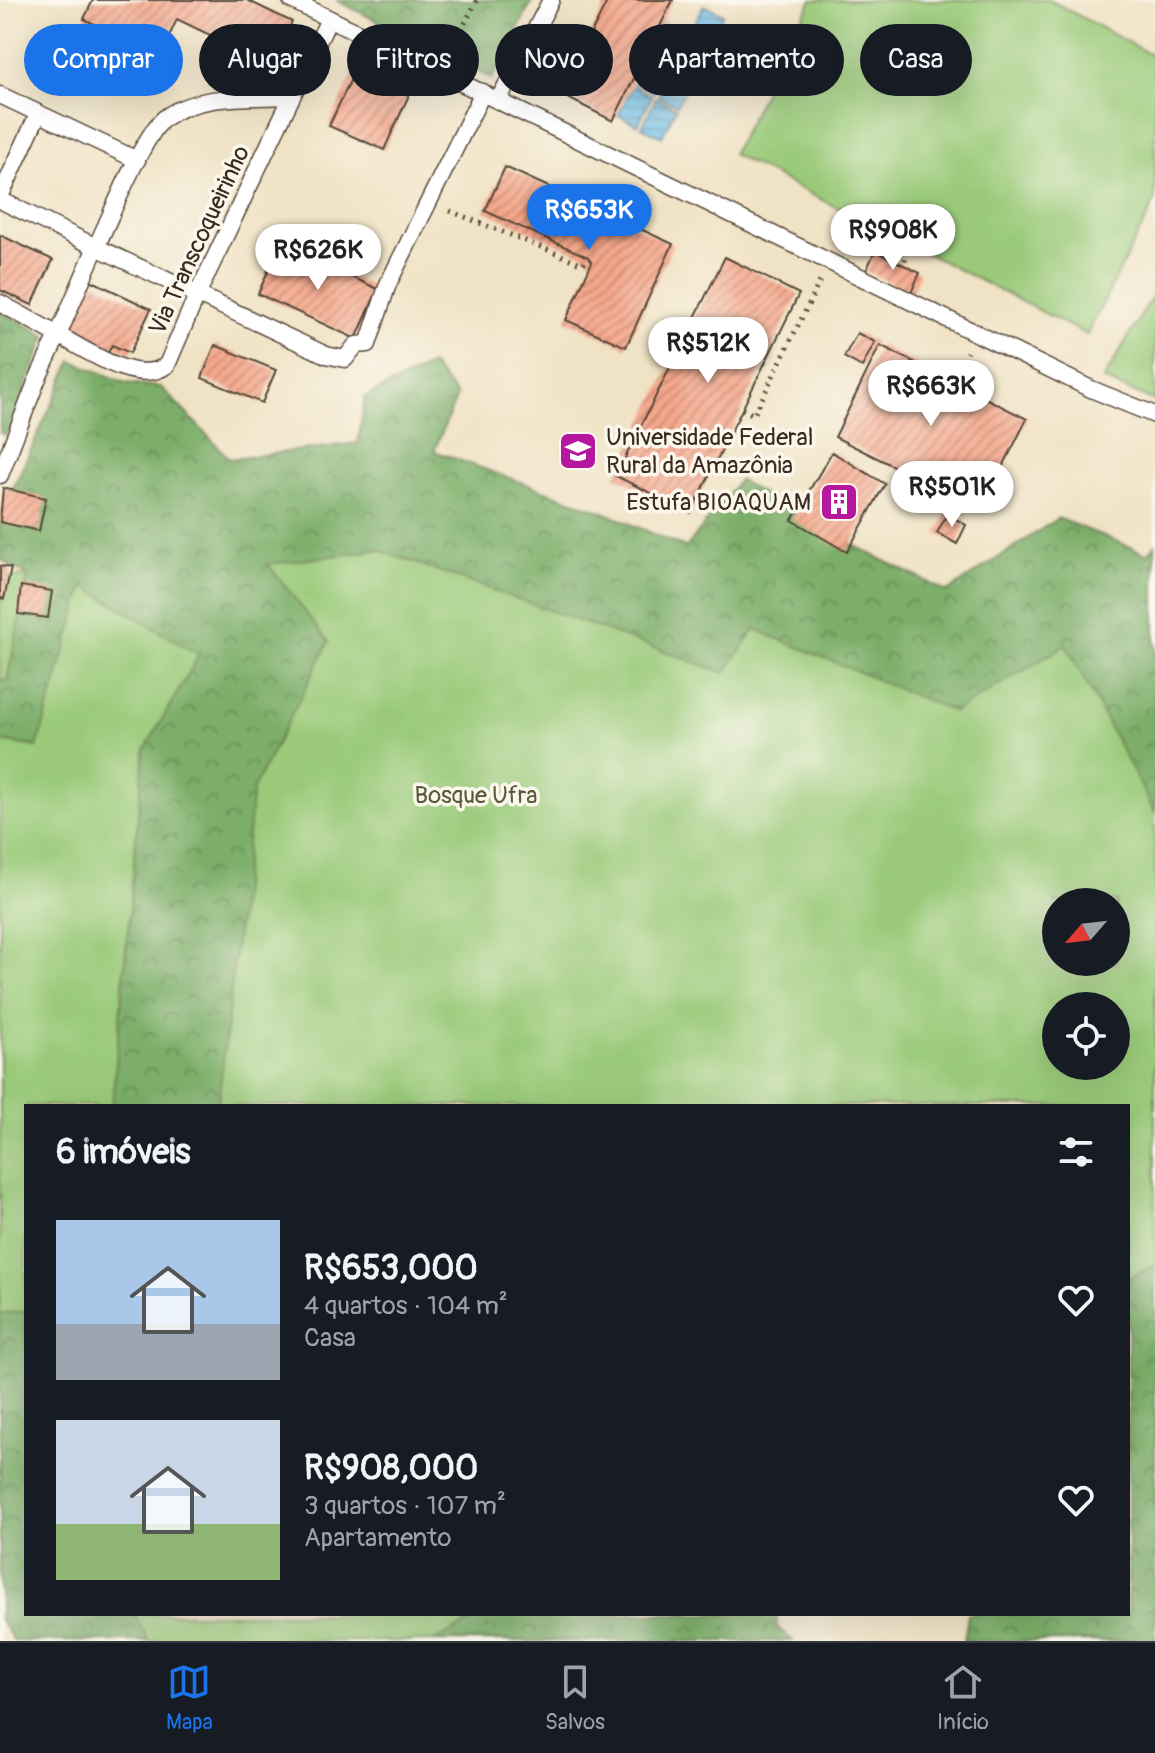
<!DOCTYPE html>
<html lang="pt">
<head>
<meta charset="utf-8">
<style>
	:root { --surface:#171b24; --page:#242831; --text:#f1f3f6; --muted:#9ea1a6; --line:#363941; --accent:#1a73e8 }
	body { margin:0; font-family:Pangolin,sans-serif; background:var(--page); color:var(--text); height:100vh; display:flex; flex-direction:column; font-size:30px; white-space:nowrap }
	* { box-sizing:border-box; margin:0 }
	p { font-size:26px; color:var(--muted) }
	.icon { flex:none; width:44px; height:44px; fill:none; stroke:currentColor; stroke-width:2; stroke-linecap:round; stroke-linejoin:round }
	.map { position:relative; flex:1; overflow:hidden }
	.drawer { position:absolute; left:24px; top:1104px; width:1106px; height:512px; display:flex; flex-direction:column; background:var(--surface); border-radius:0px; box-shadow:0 8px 32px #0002 }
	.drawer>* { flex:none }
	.hud { position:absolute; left:24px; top:24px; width:1108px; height:72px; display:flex; gap:16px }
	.needle { width:52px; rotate:242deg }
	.tools { position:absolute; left:1042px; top:888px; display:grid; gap:16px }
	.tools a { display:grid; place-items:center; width:88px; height:88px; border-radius:50%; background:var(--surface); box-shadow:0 8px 32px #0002; font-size:40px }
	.price { position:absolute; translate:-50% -68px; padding:0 18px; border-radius:28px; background:#fff; color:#222; font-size:26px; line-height:52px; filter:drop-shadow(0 2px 4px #0008) }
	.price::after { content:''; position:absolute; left:50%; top:48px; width:24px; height:18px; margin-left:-12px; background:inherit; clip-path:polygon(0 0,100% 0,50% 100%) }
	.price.on { background:var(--accent); color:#fff }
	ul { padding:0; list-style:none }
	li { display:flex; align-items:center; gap:24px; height:200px; padding:0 32px }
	li span { display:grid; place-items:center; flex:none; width:224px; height:160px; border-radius:0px; color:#555 }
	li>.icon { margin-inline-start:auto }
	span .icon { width:96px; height:96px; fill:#fffc; stroke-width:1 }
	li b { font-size:34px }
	h2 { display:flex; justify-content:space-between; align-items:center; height:96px; padding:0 32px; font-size:34px }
	.tag { padding:0 28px; border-radius:36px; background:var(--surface); box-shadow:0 8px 32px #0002; font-size:28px; line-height:72px }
	.tag.on { background:var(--accent); color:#fff }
	.menu { display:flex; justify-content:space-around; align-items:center; height:112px; border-top:2px solid var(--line); background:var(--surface); font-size:22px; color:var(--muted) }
	.menu a { display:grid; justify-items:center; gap:4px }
	.menu .on { color:var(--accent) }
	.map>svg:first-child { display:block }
	.forest { fill:url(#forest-crowns); stroke:#5b6c44; stroke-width:2; fill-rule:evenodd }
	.park { fill:#9aca79; stroke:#6a7a4c; stroke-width:2; fill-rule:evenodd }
	.water { fill:url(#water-rules); stroke:#547483; stroke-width:2 }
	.building { fill:url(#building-hatch) }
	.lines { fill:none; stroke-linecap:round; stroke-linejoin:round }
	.lane-casing { stroke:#564637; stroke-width:19 }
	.path { stroke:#564637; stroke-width:5; stroke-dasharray:2 6; stroke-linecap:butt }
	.lane { stroke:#fff; stroke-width:16 }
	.labels { text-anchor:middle; stroke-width:7; stroke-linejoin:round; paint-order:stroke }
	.street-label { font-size:24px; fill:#3b2a1e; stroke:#fbf7ec }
	.poi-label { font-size:24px; fill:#3b2a1e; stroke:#fbf7ec; text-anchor:start }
	.park-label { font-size:24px; fill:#585a39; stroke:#fbf7ec }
</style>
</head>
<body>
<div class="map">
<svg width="1155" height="1641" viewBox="0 0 1155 1641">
	<defs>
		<pattern id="forest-crowns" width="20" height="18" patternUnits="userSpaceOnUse" patternTransform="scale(2)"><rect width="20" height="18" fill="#7bae69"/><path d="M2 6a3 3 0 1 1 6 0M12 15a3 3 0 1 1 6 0" fill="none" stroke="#668e56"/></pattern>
		<pattern id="water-rules" width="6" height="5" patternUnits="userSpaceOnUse" patternTransform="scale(2)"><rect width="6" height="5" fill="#6dbde8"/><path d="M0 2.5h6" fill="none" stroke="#5b9abb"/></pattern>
		<pattern id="building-hatch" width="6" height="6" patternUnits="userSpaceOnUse" patternTransform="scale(2)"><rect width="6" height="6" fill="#f5a78c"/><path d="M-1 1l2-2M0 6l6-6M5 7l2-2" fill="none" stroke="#c88872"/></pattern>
	</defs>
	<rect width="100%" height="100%" fill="#fbf7ec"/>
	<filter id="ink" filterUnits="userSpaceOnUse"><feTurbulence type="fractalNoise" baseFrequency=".0125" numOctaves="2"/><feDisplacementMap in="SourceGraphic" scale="16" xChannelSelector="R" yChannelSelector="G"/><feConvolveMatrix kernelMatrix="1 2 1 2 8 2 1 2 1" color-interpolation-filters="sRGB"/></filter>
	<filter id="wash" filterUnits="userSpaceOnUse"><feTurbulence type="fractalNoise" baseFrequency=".006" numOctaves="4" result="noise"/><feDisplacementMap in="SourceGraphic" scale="32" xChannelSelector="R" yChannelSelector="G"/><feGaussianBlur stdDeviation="1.8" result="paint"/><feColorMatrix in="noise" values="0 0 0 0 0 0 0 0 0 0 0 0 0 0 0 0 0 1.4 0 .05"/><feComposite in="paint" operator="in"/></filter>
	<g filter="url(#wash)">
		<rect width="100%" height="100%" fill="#f0e2c4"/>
		<g class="forest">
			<polygon points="336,0 533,0 492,79"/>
			<polygon points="0,311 46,336 6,435 0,433"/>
			<path d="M72,361L126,383L161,387L230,459L358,443L365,397L431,365L457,396L434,451L601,511L686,548L739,480L829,533L947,592L1058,518L1148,554L1155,545V1641H964L968,1614H1128V1106H112L144,751L199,655L37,747L0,741V679L7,680L28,576L0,559V516ZM1056,902H1116V962H1056ZM1056,1006H1116V1066H1056Z"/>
			<polygon points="0,1297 26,1298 26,1614 777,1614 777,1627 793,1641 14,1641 0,1620"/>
		</g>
		<g class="park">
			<polygon points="812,0 1050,0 1155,57 1155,201 1087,335 732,154"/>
			<polygon points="1155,292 1155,401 1103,380"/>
			<path d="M379,550L725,673L755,629L954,712L1066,645L1155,813V1265L1128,1279V1106H218L253,789L329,642L268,564ZM1056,902H1116V962H1056ZM1056,1006H1116V1066H1056Z"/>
			<polygon points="28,576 7,681 0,679 0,578"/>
			<polygon points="84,586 199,655 144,751 112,1106 26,1106 26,1311 0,1314 0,741 37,747"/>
			<polygon points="134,1614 486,1614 434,1641 149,1641"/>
		</g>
		<g class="water">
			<polygon points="704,5 723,14 709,43 690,33"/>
			<polygon points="664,24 684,33 670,63 650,53"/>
			<polygon points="688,36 707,45 693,75 674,65"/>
			<polygon points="649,55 668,65 654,93 634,83"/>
			<polygon points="672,67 692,76 677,105 658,96"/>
			<polygon points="633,86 652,96 638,125 618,115"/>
			<polygon points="656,98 676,108 662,137 642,127"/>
		</g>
		<g id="blocks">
			<g class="building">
				<polygon points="93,0 247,0 292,22 272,65 177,19 160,56 84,19"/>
				<polygon points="608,0 673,0 613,121 560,94"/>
				<polygon points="71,44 93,55 83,75 62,64"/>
				<polygon points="355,70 409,95 384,150 329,126"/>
				<polygon points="505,167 673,244 626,347 566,320 592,262 588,257 485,211"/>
				<polygon points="0,235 53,260 32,305 0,290"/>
				<polygon points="280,244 378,289 356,339 258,294"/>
				<polygon points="875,251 920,273 911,293 866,271"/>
				<polygon points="725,257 799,294 691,513 616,476"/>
				<polygon points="86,278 151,309 130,353 112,345 106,357 59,334"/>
				<polygon points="857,333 875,342 862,367 844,357"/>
				<polygon points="215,345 276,370 262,403 202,378"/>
				<polygon points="880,345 1027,419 981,510 835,437"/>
				<polygon points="832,452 885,484 847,552 792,520"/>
				<polygon points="3,488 46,498 39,531 0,522"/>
				<polygon points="947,514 966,525 957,544 937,533"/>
				<polygon points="0,566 11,568 4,599 0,598"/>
				<polygon points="21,586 52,591 48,618 18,614"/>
			</g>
		</g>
	</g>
	<g filter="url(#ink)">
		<use href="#blocks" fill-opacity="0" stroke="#564637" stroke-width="2"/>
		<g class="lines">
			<defs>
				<g id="lane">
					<polyline points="291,0 1091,389 1155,415"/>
					<polyline points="0,95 137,160"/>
					<path d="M292,96C252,98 200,93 166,117C144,132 110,219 96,247L326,355L345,359L356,345L368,344L388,284L483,92"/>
					<polyline points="499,99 551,0"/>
					<polyline points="0,197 38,114"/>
					<polyline points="0,200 96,247 58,335 0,303"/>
					<path d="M0,475L37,380L58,335C87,350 137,387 167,365L197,295L329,19"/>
				</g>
			</defs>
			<use href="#lane" class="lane-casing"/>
			<g class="path">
				<polyline points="450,52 477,0"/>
				<polyline points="375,80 382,66"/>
				<polyline points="450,211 583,264 588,257"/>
				<polyline points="837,243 846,224 908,252 903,265"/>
				<polyline points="953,382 967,352"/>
				<polyline points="742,409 754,415 820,281"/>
			</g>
			<use href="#lane" class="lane"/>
		</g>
	</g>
	<defs>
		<symbol id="university-square" viewBox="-11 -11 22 22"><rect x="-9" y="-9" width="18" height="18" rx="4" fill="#b5179e" stroke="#fbf7ec"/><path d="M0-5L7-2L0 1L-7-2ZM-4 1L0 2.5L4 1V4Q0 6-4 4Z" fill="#fff"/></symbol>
		<symbol id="building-square" viewBox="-11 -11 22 22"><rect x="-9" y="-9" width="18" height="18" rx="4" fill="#b5179e" stroke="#fbf7ec"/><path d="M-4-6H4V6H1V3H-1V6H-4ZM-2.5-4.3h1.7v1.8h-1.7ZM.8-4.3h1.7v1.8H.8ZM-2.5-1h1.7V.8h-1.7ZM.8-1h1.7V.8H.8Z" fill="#fff"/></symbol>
	</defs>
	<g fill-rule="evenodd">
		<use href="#university-square" x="556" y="429" width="44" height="44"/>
		<use href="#building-square" x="817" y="480" width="44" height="44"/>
	</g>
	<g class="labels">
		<g class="street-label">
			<text transform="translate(199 240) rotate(-65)" y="8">Via Transcoqueirinho</text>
		</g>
		<g class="poi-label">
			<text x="606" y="445">Universidade Federal<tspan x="606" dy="28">Rural da Amazônia</tspan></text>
			<text x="811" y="510" text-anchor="end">Estufa BIOAQUAM</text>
		</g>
		<g class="park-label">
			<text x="476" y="803">Bosque Ufra</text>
		</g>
	</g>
</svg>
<div class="tools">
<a><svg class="needle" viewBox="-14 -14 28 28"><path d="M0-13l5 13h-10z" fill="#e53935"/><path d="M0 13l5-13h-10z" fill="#9ea1a6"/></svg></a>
<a><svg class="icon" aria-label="locate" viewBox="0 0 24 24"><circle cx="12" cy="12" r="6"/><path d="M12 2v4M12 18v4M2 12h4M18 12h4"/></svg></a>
</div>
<b class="price on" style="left:589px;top:252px">R$653K</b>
<b class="price" style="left:893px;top:272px">R$908K</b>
<b class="price" style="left:318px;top:292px">R$626K</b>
<b class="price" style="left:708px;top:385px">R$512K</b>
<b class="price" style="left:931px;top:428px">R$663K</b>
<b class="price" style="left:952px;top:529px">R$501K</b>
<div class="hud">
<a class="tag on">Comprar</a>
<a class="tag">Alugar</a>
<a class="tag">Filtros</a>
<a class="tag">Novo</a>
<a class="tag">Apartamento</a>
<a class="tag">Casa</a>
</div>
<section class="drawer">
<h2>6 imóveis<svg class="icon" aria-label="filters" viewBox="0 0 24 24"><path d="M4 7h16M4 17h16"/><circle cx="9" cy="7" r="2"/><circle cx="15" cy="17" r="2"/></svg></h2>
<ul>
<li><span style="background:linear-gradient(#a9c7e8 65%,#9aa5b1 0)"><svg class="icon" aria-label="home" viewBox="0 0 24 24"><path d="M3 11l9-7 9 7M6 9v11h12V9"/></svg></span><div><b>R$653,000</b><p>4 quartos · 104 m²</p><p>Casa</p></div><svg class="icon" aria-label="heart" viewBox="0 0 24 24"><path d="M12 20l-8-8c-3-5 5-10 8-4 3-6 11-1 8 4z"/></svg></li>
<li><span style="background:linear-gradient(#c9d6e8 65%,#8fb573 0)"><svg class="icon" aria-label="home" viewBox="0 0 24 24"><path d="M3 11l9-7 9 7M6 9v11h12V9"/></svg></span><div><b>R$908,000</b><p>3 quartos · 107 m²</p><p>Apartamento</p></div><svg class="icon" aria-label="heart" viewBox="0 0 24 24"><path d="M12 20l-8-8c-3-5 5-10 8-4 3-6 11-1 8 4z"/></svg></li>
</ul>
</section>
</div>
<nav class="menu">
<a class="on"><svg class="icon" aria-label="map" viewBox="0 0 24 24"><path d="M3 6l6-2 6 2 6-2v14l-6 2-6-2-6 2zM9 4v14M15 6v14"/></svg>Mapa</a>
<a><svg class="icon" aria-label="saved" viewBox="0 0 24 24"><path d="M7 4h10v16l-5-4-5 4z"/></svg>Salvos</a>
<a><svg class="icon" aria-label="home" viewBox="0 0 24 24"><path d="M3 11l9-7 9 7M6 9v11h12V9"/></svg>Início</a>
</nav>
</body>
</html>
